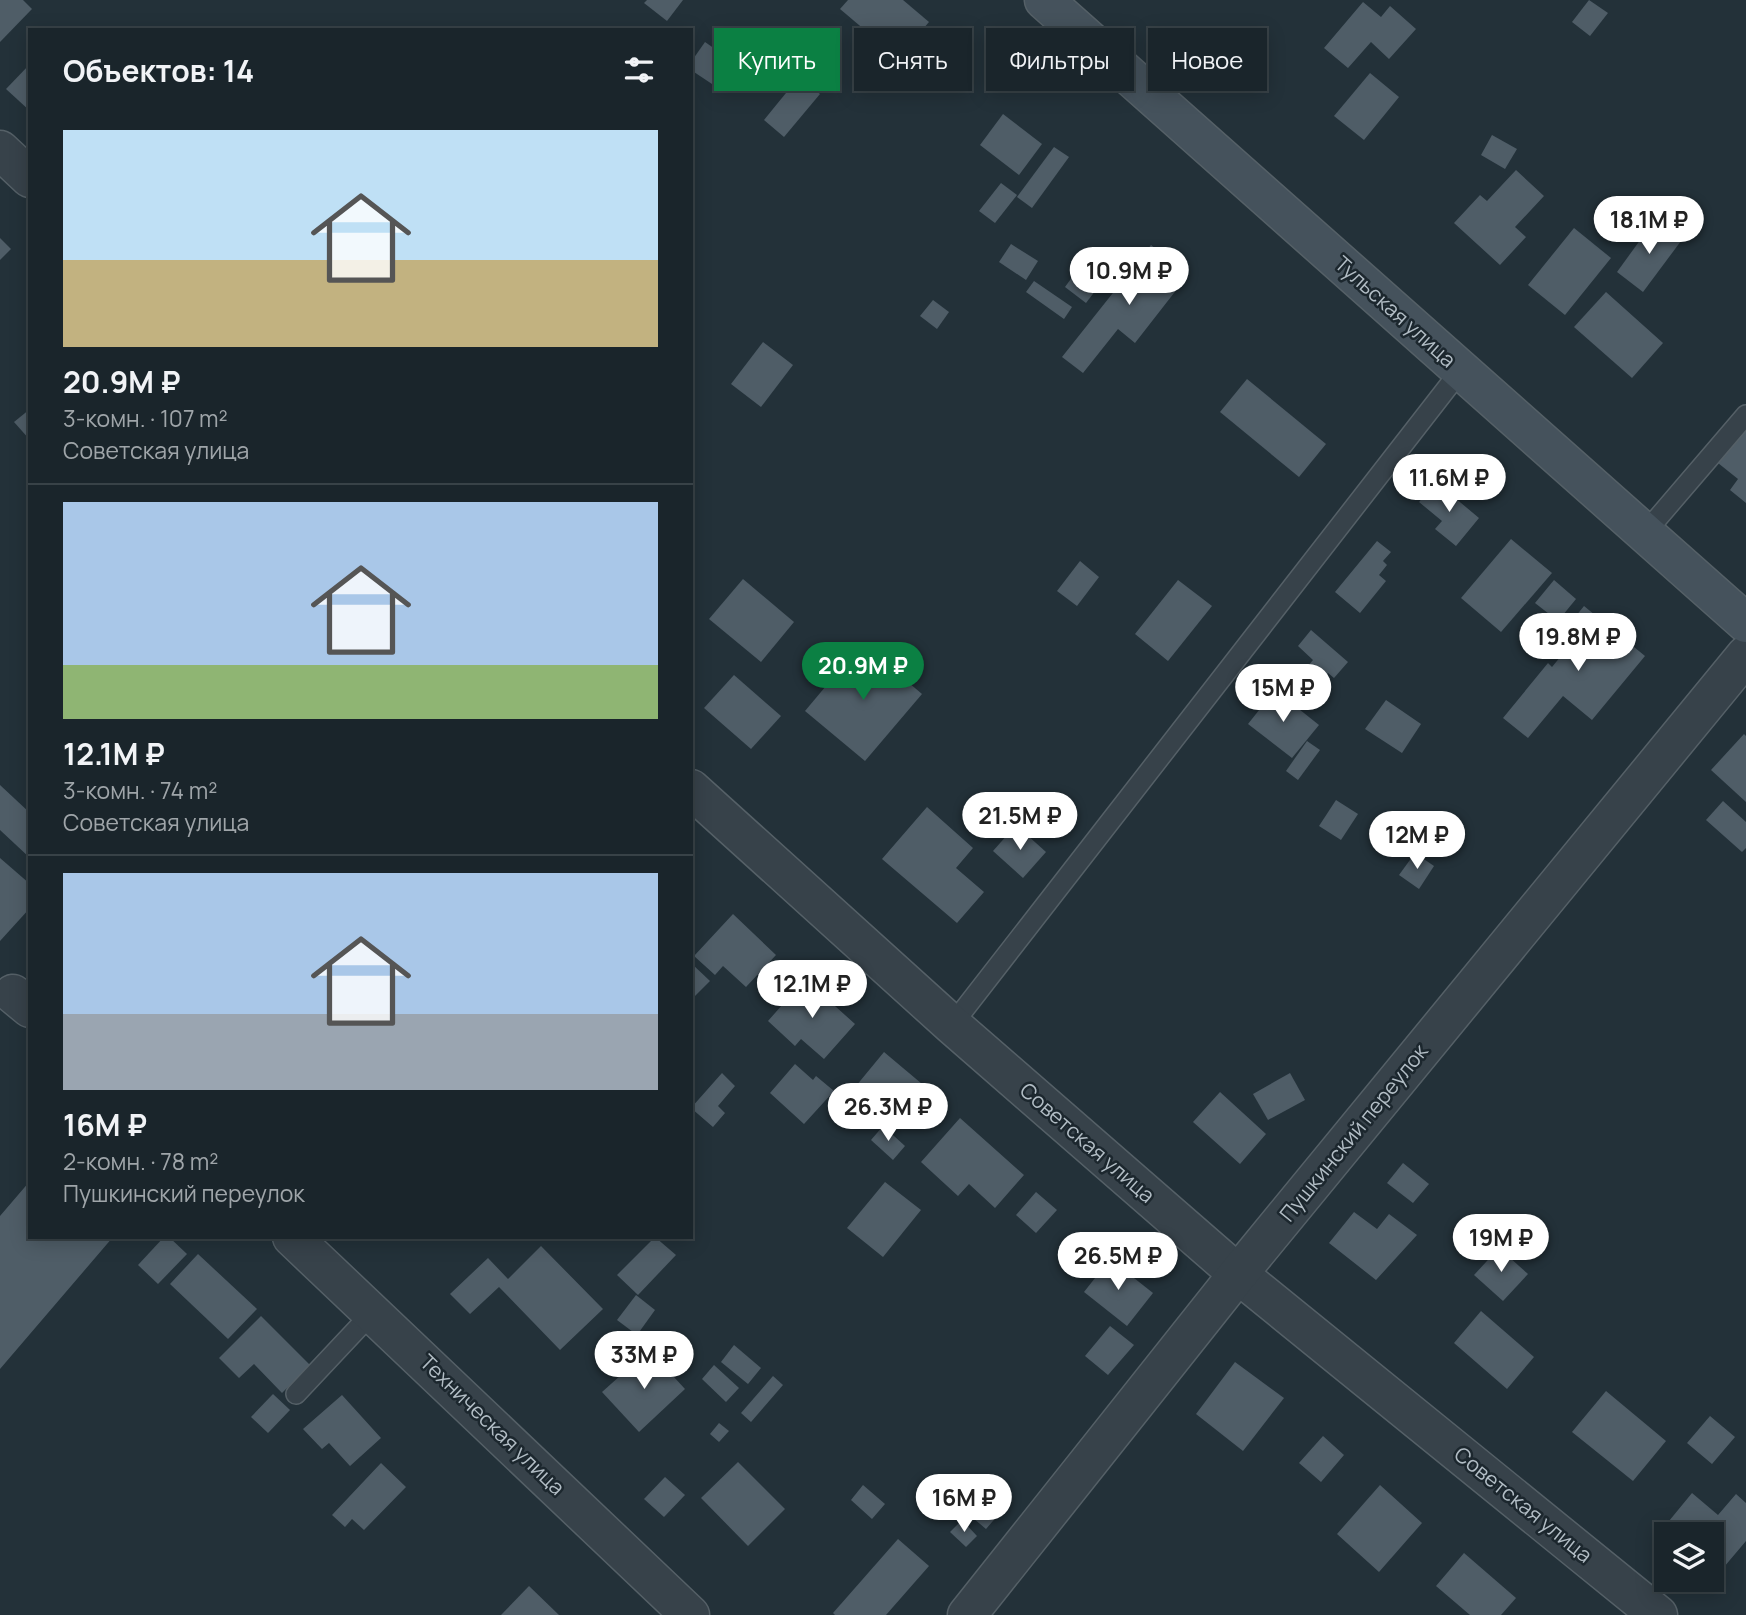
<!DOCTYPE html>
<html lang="ru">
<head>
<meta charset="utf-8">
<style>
	:root { --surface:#1a252b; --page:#232d33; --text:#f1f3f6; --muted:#9fa5a9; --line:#384247; --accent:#0b8043 }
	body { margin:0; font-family:Manrope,sans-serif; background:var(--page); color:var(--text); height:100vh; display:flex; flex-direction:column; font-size:26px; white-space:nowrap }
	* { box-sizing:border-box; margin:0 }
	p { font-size:23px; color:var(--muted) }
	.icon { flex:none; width:38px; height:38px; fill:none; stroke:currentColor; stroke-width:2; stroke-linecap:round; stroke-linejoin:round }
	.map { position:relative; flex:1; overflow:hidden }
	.side { position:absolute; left:28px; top:28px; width:665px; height:1211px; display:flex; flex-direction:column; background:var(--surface); border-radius:0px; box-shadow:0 4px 18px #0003,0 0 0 2px var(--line) }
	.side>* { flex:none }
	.hud { position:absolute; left:714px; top:28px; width:665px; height:63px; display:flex; gap:14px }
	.controls { position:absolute; left:1654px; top:1522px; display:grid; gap:14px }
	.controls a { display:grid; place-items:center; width:70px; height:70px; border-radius:0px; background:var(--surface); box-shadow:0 4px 18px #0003,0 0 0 2px var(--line); font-size:35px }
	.price { position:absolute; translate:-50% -60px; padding:0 16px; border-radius:24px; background:#fff; color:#222; font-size:23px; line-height:46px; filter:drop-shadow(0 2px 4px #0008) }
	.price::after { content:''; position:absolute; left:50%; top:42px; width:21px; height:16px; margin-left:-10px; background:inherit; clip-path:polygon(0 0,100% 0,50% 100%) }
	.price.on { background:var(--accent); color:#fff }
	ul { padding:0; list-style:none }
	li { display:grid; align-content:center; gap:14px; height:371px; padding:0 35px }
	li+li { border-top:2px solid var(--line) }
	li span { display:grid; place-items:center; height:217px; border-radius:0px; color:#555 }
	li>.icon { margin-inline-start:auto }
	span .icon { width:126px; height:126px; fill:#fffc; stroke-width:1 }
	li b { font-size:30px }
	h2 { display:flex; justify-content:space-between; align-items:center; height:84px; padding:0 35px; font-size:30px }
	.pill { padding:0 24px; border-radius:0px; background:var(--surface); box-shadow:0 4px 18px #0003,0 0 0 2px var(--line); font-size:24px; line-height:63px }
	.pill.on { background:var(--accent); color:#fff }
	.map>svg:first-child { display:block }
	.building { fill:#4f5d67 }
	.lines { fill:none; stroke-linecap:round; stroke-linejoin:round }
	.lane-casing { stroke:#556067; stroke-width:22 }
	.street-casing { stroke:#556067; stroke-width:41 }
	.secondary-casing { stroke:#556067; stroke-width:41 }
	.lane { stroke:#37424a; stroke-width:19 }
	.street { stroke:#37424a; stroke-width:38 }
	.secondary { stroke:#45525c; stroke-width:38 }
	.labels { text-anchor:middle; stroke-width:5; stroke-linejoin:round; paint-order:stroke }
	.street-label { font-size:21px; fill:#b2bdc5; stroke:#1c272e }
</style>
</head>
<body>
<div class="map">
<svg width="1746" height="1615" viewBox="0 0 1746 1615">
	<rect width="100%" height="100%" fill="#233139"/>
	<g class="building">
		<polygon points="0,0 23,0 32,9 0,42"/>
		<polygon points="647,0 683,0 667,21 644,3"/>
		<polygon points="848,0 903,0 929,22 898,58 840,9"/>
		<polygon points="1589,0 1608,13 1590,36 1572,22"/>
		<polygon points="1363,2 1381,17 1390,6 1416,29 1389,59 1371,42 1348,68 1324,48"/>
		<polygon points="705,42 738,65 721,90 691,70 691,62"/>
		<polygon points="751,44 772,61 761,75 739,58"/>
		<polygon points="30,64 30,111 6,89"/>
		<polygon points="1370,73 1399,97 1364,140 1334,116"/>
		<polygon points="799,77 820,94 784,137 764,120"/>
		<polygon points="1003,114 1042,144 1019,175 980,145"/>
		<polygon points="1492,135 1517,149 1505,169 1481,155"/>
		<polygon points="1054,147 1069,157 1032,208 1017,197"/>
		<polygon points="1516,170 1544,196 1515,227 1526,237 1500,265 1454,223 1480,195 1487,201"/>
		<polygon points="1001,183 1017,195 995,223 979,211"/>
		<polygon points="1654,221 1681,241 1643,292 1617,272"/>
		<polygon points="1574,228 1611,258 1565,315 1528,285"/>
		<polygon points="0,238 11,249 0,260"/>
		<polygon points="1011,244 1038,261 1026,280 999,262"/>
		<polygon points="1151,245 1188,275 1135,343 1118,329 1083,373 1062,357"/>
		<polygon points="1086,258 1108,274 1086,303 1065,287"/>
		<polygon points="1034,281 1072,307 1064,319 1026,292"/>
		<polygon points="1606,292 1663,343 1632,378 1574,327"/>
		<polygon points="933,300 949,312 937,329 920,316"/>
		<polygon points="763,342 793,365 761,407 731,384"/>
		<polygon points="1247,379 1326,444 1299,477 1220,412"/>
		<polygon points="30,409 30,440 14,422"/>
		<polygon points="1746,427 1746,503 1730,490 1738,479 1718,463"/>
		<polygon points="1436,482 1479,518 1456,546 1435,529 1442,521 1419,502"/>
		<polygon points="1511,539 1552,573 1501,632 1461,598"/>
		<polygon points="1377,541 1391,552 1383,561 1387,565 1379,575 1386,581 1360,613 1335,592"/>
		<polygon points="1080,561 1099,577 1077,606 1057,591"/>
		<polygon points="743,579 794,622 761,662 709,619"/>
		<polygon points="1178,580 1212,606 1168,661 1135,634"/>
		<polygon points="1554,580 1576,599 1558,621 1535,603"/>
		<polygon points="1584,606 1645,656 1592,720 1563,696 1528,738 1503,718 1548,663 1552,667 1570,645 1559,637"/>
		<polygon points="1311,630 1348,662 1334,678 1328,673 1311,693 1296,680 1313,660 1298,646"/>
		<polygon points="862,643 922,694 865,761 805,711"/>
		<polygon points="734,675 781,716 751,749 704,708"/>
		<polygon points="1275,690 1319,725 1292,758 1248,724"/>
		<polygon points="1386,700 1421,724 1402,753 1365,729"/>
		<polygon points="1744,734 1746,736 1746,802 1711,770"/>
		<polygon points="1307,741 1320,750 1298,780 1286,771"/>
		<polygon points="0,785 30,813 30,858 0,830"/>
		<polygon points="1336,800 1358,814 1341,840 1319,826"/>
		<polygon points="1723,801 1746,822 1746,848 1742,852 1706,820"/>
		<polygon points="927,807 973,848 956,868 984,892 957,923 882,859"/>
		<polygon points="1016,825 1046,852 1023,878 993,851"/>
		<polygon points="1415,853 1434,866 1419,889 1399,875"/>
		<polygon points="0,858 30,884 30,908 0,941"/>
		<polygon points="733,914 776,955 746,987 723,966 715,975 694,956"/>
		<polygon points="691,963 710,981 691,1000"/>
		<polygon points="805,979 855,1024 824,1059 801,1039 795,1046 768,1021"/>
		<polygon points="884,1052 928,1089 899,1123 856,1086"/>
		<polygon points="795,1064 813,1080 816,1076 834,1091 804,1124 770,1093"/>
		<polygon points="722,1073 735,1086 718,1106 725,1113 713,1127 691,1108"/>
		<polygon points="1290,1073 1305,1100 1268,1120 1253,1094"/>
		<polygon points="1220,1092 1266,1134 1240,1164 1193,1122"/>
		<polygon points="960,1118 1024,1175 995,1208 969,1184 958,1196 921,1162"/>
		<polygon points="883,1126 905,1146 893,1160 871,1140"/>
		<polygon points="1403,1163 1429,1184 1413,1203 1387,1183"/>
		<polygon points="30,1181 30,1237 113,1237 0,1369 0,1216"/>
		<polygon points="885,1182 921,1210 883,1257 847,1228"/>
		<polygon points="1036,1192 1057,1210 1036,1233 1016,1215"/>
		<polygon points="1354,1212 1377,1229 1389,1214 1417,1235 1376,1280 1329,1243"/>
		<polygon points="164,1237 169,1237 187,1254 158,1284 138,1265"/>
		<polygon points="655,1237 676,1255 638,1295 617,1275"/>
		<polygon points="541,1246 603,1309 560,1350 499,1287 470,1314 450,1294 488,1258 508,1279"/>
		<polygon points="1499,1248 1528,1274 1503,1301 1474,1275"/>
		<polygon points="198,1254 257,1309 228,1339 170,1284"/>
		<polygon points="1110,1259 1153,1293 1127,1326 1084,1292"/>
		<polygon points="636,1295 655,1310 637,1335 617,1320"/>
		<polygon points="1481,1311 1534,1357 1507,1389 1454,1343"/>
		<polygon points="261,1316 310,1365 282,1393 254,1364 239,1378 219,1358"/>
		<polygon points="1110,1326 1134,1345 1108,1375 1085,1356"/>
		<polygon points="734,1345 761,1368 748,1384 721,1362"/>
		<polygon points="649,1350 685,1389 639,1432 602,1392"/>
		<polygon points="1235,1362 1284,1398 1243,1451 1196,1414"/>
		<polygon points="714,1365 739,1388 726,1402 702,1379"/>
		<polygon points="773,1376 783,1385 751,1422 741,1413"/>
		<polygon points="1606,1391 1666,1441 1633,1481 1572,1432"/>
		<polygon points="273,1394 290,1410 268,1433 251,1417"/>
		<polygon points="342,1395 381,1438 350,1466 329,1443 322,1449 303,1429"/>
		<polygon points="1710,1416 1735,1437 1712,1464 1687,1443"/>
		<polygon points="719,1423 729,1431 719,1442 710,1434"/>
		<polygon points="1323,1436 1344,1455 1321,1482 1299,1463"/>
		<polygon points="738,1462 785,1509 748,1546 701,1498"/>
		<polygon points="381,1463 406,1487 364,1530 352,1519 345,1527 332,1515"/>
		<polygon points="966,1474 1005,1507 986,1529 948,1497"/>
		<polygon points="665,1477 685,1495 664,1517 644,1499"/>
		<polygon points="863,1485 885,1504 872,1519 851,1500"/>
		<polygon points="1380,1485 1422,1523 1379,1572 1337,1534"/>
		<polygon points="1692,1493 1718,1515 1736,1494 1746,1503 1746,1541 1724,1567 1712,1556 1712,1535 1686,1535 1669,1521"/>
		<polygon points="962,1520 977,1536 966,1547 950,1532"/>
		<polygon points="898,1539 929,1566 886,1615 835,1615 833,1613"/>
		<polygon points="1464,1553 1516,1598 1501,1615 1470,1615 1436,1586"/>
		<polygon points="529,1586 559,1615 501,1615"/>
	</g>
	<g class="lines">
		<defs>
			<g id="lane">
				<polyline points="1644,534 1746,415"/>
				<polyline points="952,1025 1461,370"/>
				<polyline points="296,1394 373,1312"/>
			</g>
			<g id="street">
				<polyline points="0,150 30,178"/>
				<polyline points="691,789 952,1025 1238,1274 1658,1615"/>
				<polyline points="13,994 30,1008"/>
				<polyline points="292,1237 690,1615"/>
				<polyline points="967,1615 1238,1274 1746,655"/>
			</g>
			<polyline id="secondary" points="1044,0 1746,623"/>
		</defs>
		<use href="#lane" class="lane-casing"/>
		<use href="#street" class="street-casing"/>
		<use href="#secondary" class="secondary-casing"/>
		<use href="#lane" class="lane"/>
		<use href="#street" class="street"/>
		<use href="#secondary" class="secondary"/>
	</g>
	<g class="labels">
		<g class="street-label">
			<text transform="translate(1395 312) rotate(42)" y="7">Тульская улица</text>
			<text transform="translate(1354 1133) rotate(-51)" y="7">Пушкинский переулок</text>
			<text transform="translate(1087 1143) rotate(41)" y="7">Советская улица</text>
			<text transform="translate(492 1425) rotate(44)" y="7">Техническая улица</text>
			<text transform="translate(1523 1505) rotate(39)" y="7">Советская улица</text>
		</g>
	</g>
</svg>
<div class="controls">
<a><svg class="icon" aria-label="layers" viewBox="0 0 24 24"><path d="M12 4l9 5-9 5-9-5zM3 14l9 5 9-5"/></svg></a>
</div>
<b class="price" style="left:1649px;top:256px">18.1M ₽</b>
<b class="price" style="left:1129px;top:307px">10.9M ₽</b>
<b class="price" style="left:1449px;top:514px">11.6M ₽</b>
<b class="price" style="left:1578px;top:673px">19.8M ₽</b>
<b class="price on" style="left:863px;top:702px">20.9M ₽</b>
<b class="price" style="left:1283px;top:724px">15M ₽</b>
<b class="price" style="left:1020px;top:852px">21.5M ₽</b>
<b class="price" style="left:1417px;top:871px">12M ₽</b>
<b class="price" style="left:812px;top:1020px">12.1M ₽</b>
<b class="price" style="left:888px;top:1143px">26.3M ₽</b>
<b class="price" style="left:1501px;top:1274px">19M ₽</b>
<b class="price" style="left:1118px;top:1292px">26.5M ₽</b>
<b class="price" style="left:644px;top:1391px">33M ₽</b>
<b class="price" style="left:964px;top:1534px">16M ₽</b>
<div class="hud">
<a class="pill on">Купить</a>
<a class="pill">Снять</a>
<a class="pill">Фильтры</a>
<a class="pill">Новое</a>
</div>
<section class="side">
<h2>Объектов: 14<svg class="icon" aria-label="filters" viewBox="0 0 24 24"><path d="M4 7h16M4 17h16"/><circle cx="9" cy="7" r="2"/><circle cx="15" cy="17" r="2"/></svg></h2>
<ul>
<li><span style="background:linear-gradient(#bfe0f5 60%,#c2b280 0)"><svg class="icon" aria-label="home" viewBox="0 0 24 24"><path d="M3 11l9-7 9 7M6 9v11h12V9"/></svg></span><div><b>20.9M ₽</b><p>3-комн. · 107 m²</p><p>Советская улица</p></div></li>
<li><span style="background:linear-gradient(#a9c7e8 75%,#8fb573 0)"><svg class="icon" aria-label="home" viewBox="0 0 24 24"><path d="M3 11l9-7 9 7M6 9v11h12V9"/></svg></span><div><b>12.1M ₽</b><p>3-комн. · 74 m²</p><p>Советская улица</p></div></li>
<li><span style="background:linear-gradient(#a9c7e8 65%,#9aa5b1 0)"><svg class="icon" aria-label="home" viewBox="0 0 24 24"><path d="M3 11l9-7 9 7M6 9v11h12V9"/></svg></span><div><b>16M ₽</b><p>2-комн. · 78 m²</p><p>Пушкинский переулок</p></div></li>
</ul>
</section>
</div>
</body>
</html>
